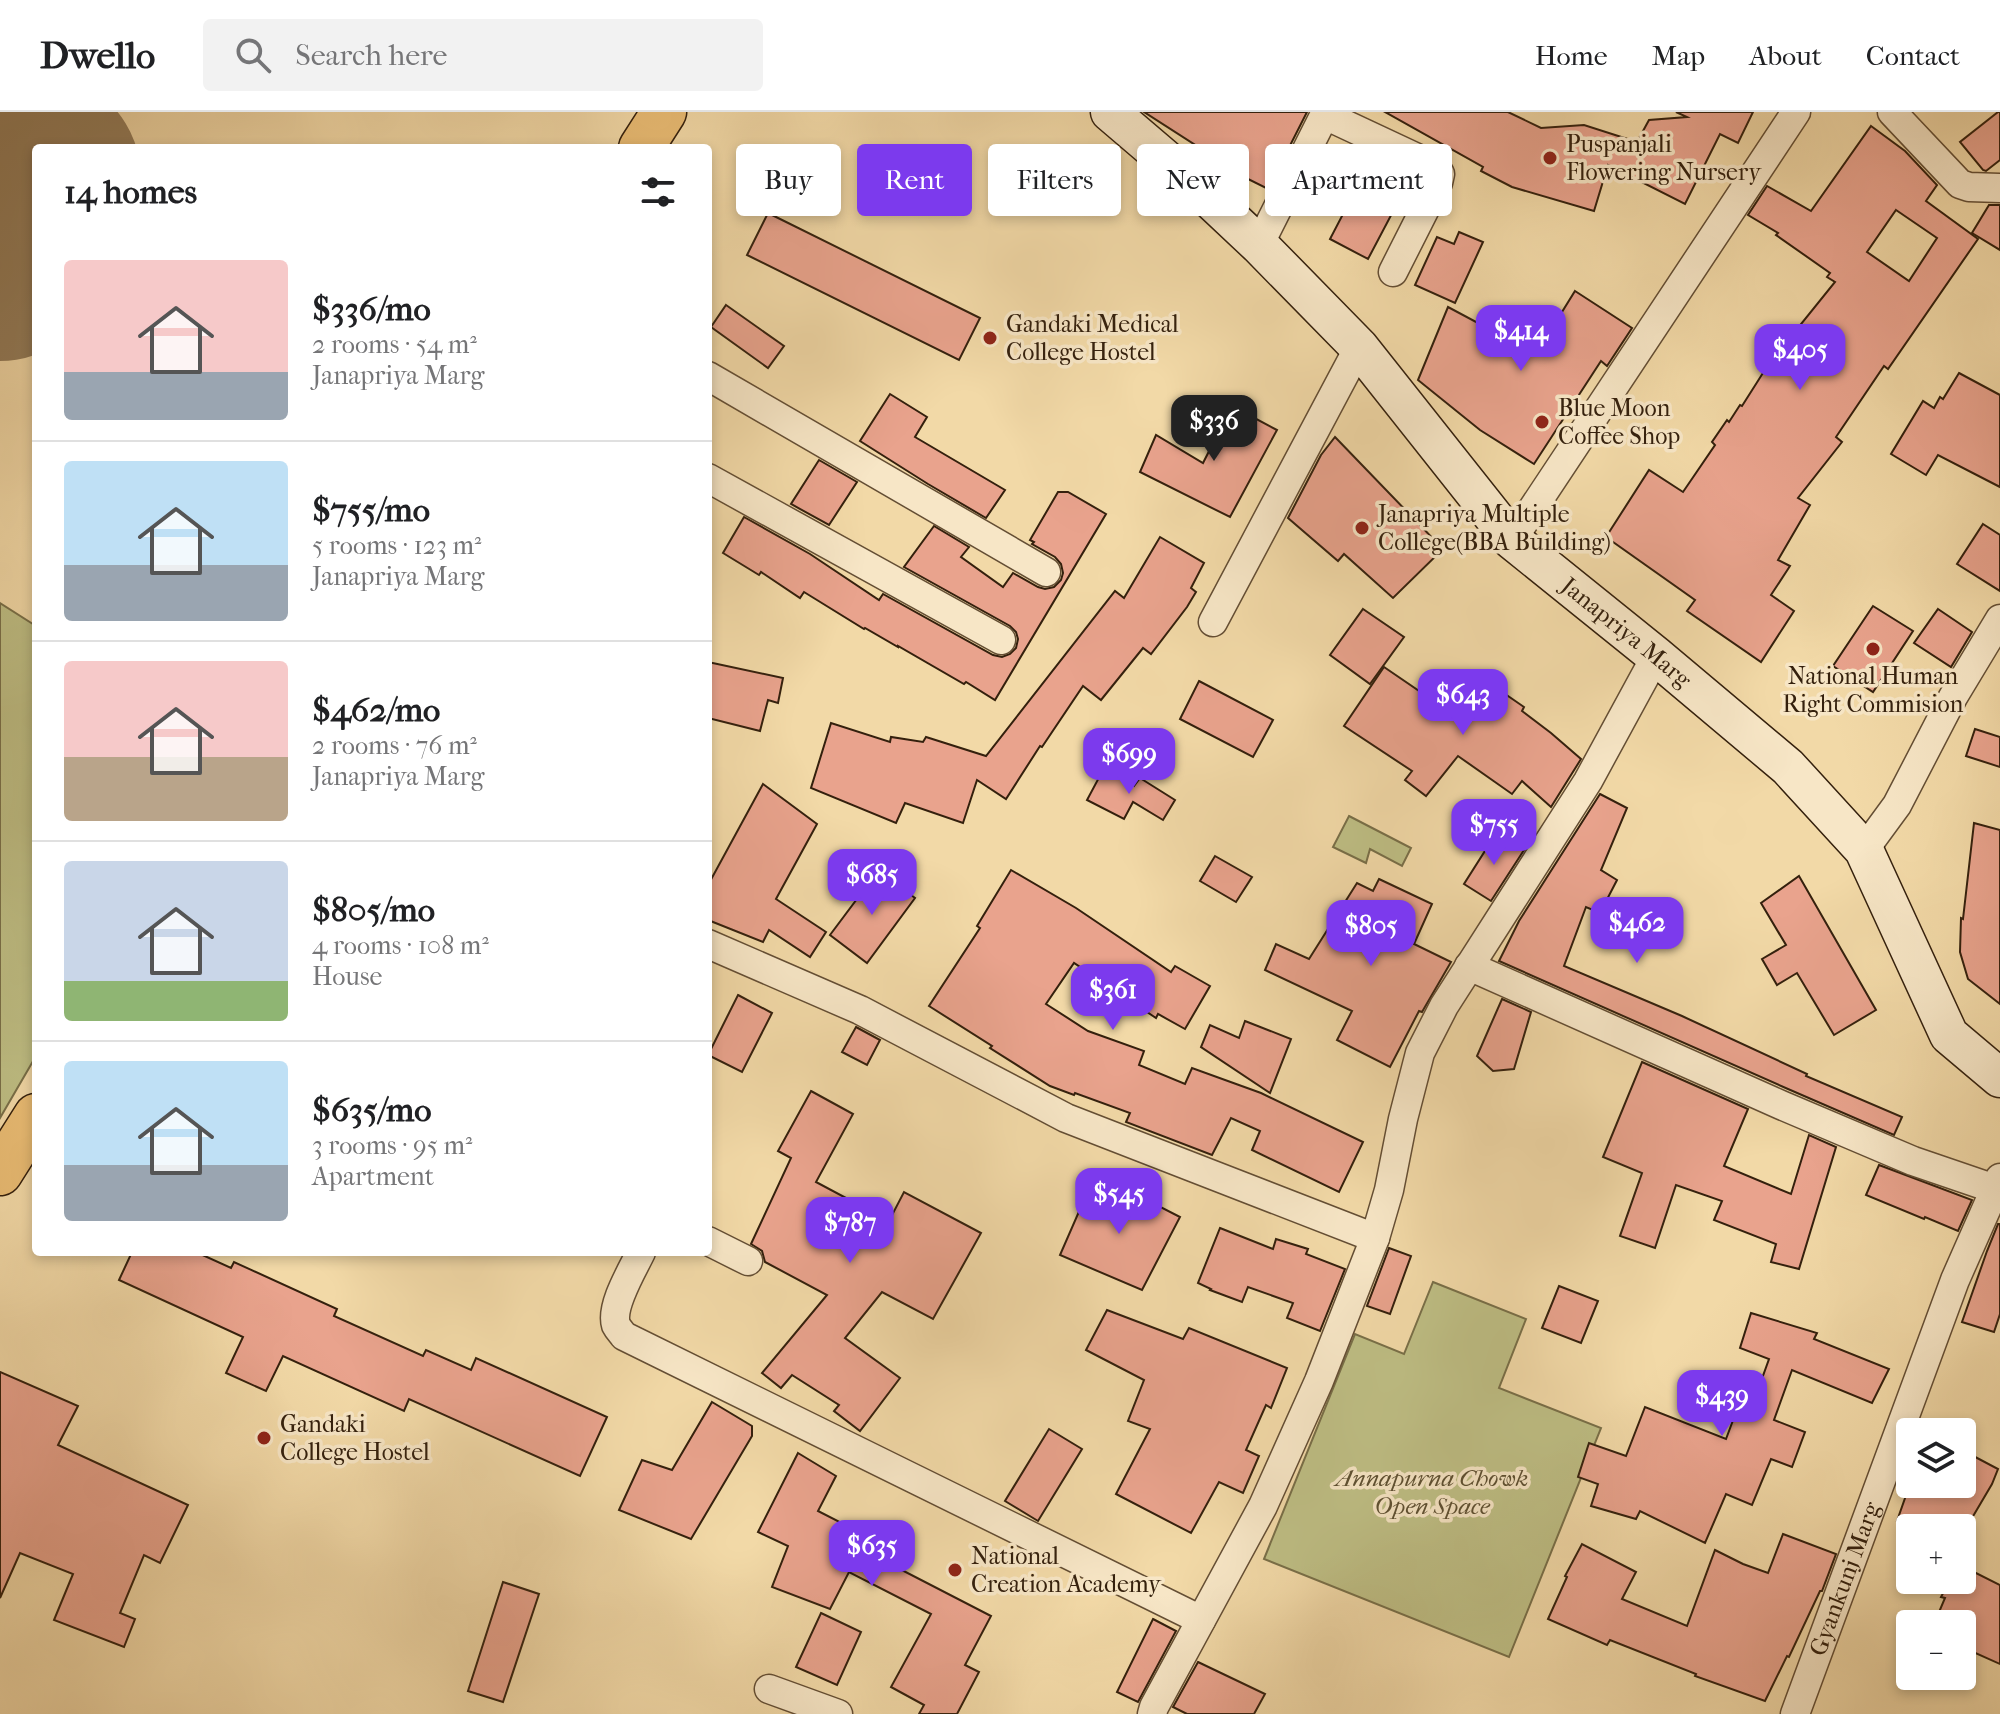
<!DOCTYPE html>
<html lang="en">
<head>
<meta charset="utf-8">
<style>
	:root { --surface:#fff; --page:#f2f2f2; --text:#202124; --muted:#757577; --line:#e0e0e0; --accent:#7c3aed }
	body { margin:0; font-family:"IM FELL French Canon",serif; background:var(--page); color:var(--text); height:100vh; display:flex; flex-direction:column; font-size:30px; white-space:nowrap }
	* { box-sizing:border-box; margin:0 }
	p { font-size:26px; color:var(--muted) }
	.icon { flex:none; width:44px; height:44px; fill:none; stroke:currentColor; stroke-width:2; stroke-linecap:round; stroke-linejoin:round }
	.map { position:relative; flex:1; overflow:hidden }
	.details { position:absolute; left:32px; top:32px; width:680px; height:1112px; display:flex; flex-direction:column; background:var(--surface); border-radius:8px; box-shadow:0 4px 12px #0003 }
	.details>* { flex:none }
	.top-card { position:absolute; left:736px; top:32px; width:760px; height:72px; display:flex; gap:16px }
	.buttons { position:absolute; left:1896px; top:1306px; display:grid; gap:16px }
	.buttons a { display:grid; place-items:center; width:80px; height:80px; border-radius:8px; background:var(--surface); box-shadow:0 4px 12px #0003; font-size:40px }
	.price { position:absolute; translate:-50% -68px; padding:0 18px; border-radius:16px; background:var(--accent); color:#fff; font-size:26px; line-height:52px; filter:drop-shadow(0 2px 4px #0008) }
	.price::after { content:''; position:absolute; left:50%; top:48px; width:24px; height:18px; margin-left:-12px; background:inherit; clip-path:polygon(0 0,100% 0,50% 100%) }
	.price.current { background:#222; color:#fff }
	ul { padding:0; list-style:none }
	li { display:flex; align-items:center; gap:24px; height:200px; padding:0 32px }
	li+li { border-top:2px solid var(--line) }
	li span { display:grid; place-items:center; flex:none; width:224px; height:160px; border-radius:8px; color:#555 }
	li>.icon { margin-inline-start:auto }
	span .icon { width:96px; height:96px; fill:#fffc; stroke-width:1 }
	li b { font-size:34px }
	h2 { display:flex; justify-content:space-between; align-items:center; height:96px; padding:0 32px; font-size:34px }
	.chip { padding:0 28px; border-radius:8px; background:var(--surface); box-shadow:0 4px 12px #0003; font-size:28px; line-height:72px }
	.chip.current { background:var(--accent); color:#fff }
	header { display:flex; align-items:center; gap:48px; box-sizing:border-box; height:112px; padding:0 40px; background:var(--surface); border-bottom:2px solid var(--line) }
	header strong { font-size:38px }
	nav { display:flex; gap:44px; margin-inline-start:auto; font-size:28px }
	.search { width:560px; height:72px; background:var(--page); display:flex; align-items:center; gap:20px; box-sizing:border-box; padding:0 28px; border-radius:8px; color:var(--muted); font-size:30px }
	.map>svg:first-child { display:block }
	.green { fill:#bebe84; stroke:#796f48; stroke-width:2 }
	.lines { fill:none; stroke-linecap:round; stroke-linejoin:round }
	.runway { stroke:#937c5a; stroke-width:210 }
	.building { fill:#e9a38d; stroke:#34200d; stroke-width:2; fill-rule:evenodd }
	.street-casing { stroke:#644e34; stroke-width:31 }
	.secondary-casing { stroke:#34200d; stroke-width:41 }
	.highway-casing { stroke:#34200d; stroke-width:47 }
	.street { stroke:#f7e6c6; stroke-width:28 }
	.secondary { stroke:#f7e6c6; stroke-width:38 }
	.highway { stroke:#e9bc74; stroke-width:44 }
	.poi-dot { fill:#8f2418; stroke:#f7e6c6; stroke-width:3 }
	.labels { text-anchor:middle; stroke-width:7; stroke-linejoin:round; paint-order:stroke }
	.poi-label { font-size:24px; fill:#34200d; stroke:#f7e6c6; text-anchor:start }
	.street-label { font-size:24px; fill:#34200d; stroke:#f7e6c6 }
	.park-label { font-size:24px; font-style:italic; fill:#5d4f31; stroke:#f7e6c6 }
</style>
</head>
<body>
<header>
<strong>Dwello</strong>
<div class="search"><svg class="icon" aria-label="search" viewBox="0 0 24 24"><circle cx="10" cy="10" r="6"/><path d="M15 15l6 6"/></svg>Search here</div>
<nav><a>Home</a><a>Map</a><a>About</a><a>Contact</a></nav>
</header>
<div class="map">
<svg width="2000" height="1602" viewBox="0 0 2000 1602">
	<rect width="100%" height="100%" fill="#f2d9a7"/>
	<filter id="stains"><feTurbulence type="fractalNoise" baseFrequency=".0025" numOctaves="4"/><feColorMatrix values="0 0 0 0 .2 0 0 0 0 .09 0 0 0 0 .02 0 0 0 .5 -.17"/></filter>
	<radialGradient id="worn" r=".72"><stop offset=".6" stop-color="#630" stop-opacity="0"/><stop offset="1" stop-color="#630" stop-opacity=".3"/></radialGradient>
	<g class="green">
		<polygon points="0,491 36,514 36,944 0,1006"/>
		<polygon points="1349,704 1411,736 1402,754 1370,737 1366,751 1333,735"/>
		<polygon points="1433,1170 1526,1207 1499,1276 1601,1316 1509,1545 1264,1447 1355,1222 1404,1242"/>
	</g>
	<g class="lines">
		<polyline class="runway" points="0,144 36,66"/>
	</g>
	<g class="building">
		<polygon points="1144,0 1307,0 1268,77 1230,58 1232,55 1202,39 1203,38"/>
		<polygon points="1385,0 1508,0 1541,16 1584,13 1637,30 1649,8 1687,5 1676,0 1753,0 1738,31 1720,22 1685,92 1608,53 1594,99 1512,75 1481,59 1483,55"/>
		<polygon points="1998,0 2000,0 2000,48 1986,59 1983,58 1960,30"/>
		<path d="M1871,14L1905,39L1937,73L1926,89L1978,127L1888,257L1884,254L1836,325L1842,330L1798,386L1810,393L1778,448L1790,454L1771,483L1794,499L1761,550L1687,499L1695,488L1606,425L1649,358L1683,380L1715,333L1712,330L1727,308L1729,310L1740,293L1742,294L1768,253L1835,170L1827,165L1830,161L1776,123L1778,121L1748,103L1767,74L1811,99ZM1896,98L1937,126L1909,169L1867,140Z"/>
		<polygon points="1368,54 1407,73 1368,147 1330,127"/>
		<polygon points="1989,93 2000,93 2000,138 1972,121"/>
		<polygon points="768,101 980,206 959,248 747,143"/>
		<polygon points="1459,120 1483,130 1455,191 1415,173 1437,125 1454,132"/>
		<polygon points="1575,179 1632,216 1607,254 1601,249 1534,352 1480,318 1418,268 1448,195 1536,242"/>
		<polygon points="726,193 784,234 768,256 711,215"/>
		<polygon points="1959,261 2000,283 2000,375 1938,343 1926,363 1891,342 1923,289 1934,296 1940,285 1943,287"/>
		<polygon points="890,282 927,305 915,325 1005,378 986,406 928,372 860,329"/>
		<polygon points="1232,294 1277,318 1230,405 1140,360 1156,323 1203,351"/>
		<polygon points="1335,325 1443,437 1393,486 1344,442 1338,449 1288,406 1321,343"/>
		<polygon points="819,348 857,370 829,413 791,392"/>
		<polygon points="1058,380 1068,380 1106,402 995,588 966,570 964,572 898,534 898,535 865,516 864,517 804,480 800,486 761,460 759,463 723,441 744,405 810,442 879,488 883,482 993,543 1002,545 1010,542 1016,536 1018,527 1016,520 1010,514 904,455 934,414 969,435 961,445 1003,475 1013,461 1038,475 1045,477 1054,475 1061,468 1063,461 1061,452 1055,445 1032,432 1034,430 1030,428"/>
		<polygon points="1983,412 2000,423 2000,479 1957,452"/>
		<polygon points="1160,425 1204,451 1191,476 1196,480 1187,495 1151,542 1143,536 1101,588 1083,574 1042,635 1040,634 1006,687 977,668 963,711 905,691 896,711 811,676 831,611 890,630 891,625 923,630 926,625 986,644 1115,479 1124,486"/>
		<polygon points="1873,494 1913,519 1873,580 1833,554"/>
		<polygon points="1363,497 1404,525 1370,572 1330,543"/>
		<polygon points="1938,497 1972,520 1951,555 1914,531"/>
		<polygon points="708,550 783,566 778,591 768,588 760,619 708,606"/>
		<polygon points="1384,555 1450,600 1476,562 1524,595 1522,599 1551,621 1581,647 1551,695 1522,669 1512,682 1458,644 1426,684 1405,668 1412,659 1344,614"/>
		<polygon points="1199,569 1273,608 1253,645 1180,607"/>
		<polygon points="1975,617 2000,625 2000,655 1966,644"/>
		<polygon points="1103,658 1134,674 1140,666 1175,688 1163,708 1133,690 1124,707 1087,688"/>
		<polygon points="763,672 817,712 776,787 826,820 810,845 769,818 763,830 708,808 708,773"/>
		<polygon points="1600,682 1627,696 1601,758 1617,768 1600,801 1586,795 1564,854 1682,904 1807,962 1806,964 1902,1005 1894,1023 1788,977 1499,849 1519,809"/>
		<polygon points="1974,711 2000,718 2000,892 1968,867 1960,840 1961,806 1963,807"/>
		<polygon points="1497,720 1524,738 1491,789 1464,772"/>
		<polygon points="1215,744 1252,765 1236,790 1200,769"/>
		<polygon points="1011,758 1076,796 1171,860 1175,854 1210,874 1185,917 1158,902 1156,906 1074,851 1046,892 1088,919 1144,939 1139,953 1185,972 1192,956 1261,981 1363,1030 1339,1080 1252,1038 1260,1019 1231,1006 1212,1043 1126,1010 1130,1001 1075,981 1074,983 1050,974 990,936 992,934 929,894 980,816 977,814"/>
		<polygon points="878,759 915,786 867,851 830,823"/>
		<polygon points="1799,764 1876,898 1834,923 1797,861 1777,873 1762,847 1786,833 1761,791"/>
		<polygon points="1379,767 1432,792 1414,832 1451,850 1422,900 1419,899 1390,955 1337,928 1352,899 1265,858 1276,832 1309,847 1357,771 1373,779"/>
		<polygon points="738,883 772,901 742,960 708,943"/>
		<polygon points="1502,887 1531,900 1514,957 1493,959 1477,944"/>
		<polygon points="1245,909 1291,927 1270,981 1201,935 1210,913 1239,926"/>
		<polygon points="856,915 880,928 867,953 842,940"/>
		<polygon points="1642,950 1748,997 1724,1054 1791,1082 1809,1023 1836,1035 1799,1157 1771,1150 1776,1132 1714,1108 1722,1089 1676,1073 1655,1136 1620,1124 1642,1061 1603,1045"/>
		<polygon points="811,979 853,1002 816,1070 889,1109 904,1080 981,1121 933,1207 882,1180 845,1226 900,1266 860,1319 834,1299 839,1293 792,1263 781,1276 762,1261 827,1183 765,1150 762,1139 751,1132 791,1046 778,1039"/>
		<polygon points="1879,1053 1972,1088 1958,1119 1925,1105 1924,1107 1866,1083"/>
		<polygon points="1091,1072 1143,1095 1147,1088 1180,1105 1142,1178 1060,1143"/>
		<polygon points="1998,1112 2000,1112 2000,1202 1994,1220 1962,1210 1987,1139"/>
		<polygon points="1220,1116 1273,1137 1276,1127 1308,1137 1306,1142 1345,1157 1320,1219 1287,1206 1293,1191 1248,1175 1242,1190 1210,1178 1211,1177 1198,1171"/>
		<polygon points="1389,1136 1411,1144 1390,1202 1367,1194"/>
		<polygon points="132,1140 196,1140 231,1156 234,1150 337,1197 334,1204 423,1244 426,1238 471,1258 476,1246 607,1305 580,1364 409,1287 404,1299 283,1244 266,1279 226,1261 243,1225 119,1168"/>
		<polygon points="1559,1174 1598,1189 1581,1231 1542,1216"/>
		<polygon points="1107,1198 1183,1227 1189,1216 1287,1256 1271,1296 1266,1293 1246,1338 1259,1344 1243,1381 1219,1370 1191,1421 1116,1382 1150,1317 1128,1309 1144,1268 1086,1238"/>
		<polygon points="1751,1201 1817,1221 1814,1227 1889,1257 1872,1291 1792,1258 1774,1308 1805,1320 1792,1355 1771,1347 1752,1393 1726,1382 1705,1431 1640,1399 1636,1407 1591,1394 1598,1372 1578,1365 1589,1331 1626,1344 1645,1295 1726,1327 1738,1295 1750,1300 1769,1247 1740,1236"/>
		<polygon points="0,1260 78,1294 58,1333 188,1393 160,1451 144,1443 120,1501 135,1507 124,1535 54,1508 73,1462 20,1441 0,1486"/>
		<polygon points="712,1290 752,1314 752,1324 691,1427 619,1398 642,1348 672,1358"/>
		<polygon points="1049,1317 1082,1337 1038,1409 1005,1389"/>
		<polygon points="1962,1338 1998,1357 1992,1372 1962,1423 1962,1416 1911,1416 1897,1409 1910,1372 1962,1372"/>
		<polygon points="798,1341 836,1364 818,1399 867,1424 861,1437 991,1504 965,1553 979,1560 957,1602 919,1602 924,1593 891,1575 931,1502 849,1460 830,1497 772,1475 788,1434 758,1420"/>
		<polygon points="1783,1422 1836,1442 1822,1479 1820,1479 1789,1545 1787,1544 1765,1589 1695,1564 1696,1562 1610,1528 1607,1533 1548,1507 1567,1465 1565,1464 1582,1432 1636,1460 1622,1487 1687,1514 1715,1438 1743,1452 1768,1461"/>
		<polygon points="1962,1454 2000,1473 2000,1552 1962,1535 1962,1512 1934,1512 1945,1486 1941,1485 1950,1468 1962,1468"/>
		<polygon points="503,1470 539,1482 503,1590 468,1579"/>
		<polygon points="821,1501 861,1520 837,1573 796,1555"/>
		<polygon points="1153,1507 1176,1519 1138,1590 1117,1580"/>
		<polygon points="1198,1550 1265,1582 1254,1602 1187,1602 1173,1595"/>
	</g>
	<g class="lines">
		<defs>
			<g id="street">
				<polyline points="1892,0 1960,72 1969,75 2000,76"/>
				<polyline points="1325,3 1436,55 1440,62 1438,71 1393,160"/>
				<polyline points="1259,133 1326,0"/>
				<polyline points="708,264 1046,460"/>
				<polyline points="708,366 1001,528"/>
				<polyline points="1512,428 1796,0"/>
				<polyline points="1213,510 1359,235"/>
				<polyline points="1864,738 1897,693 1953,585 2000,507"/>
				<polyline points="708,832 860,898 1066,1006 1375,1126"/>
				<polyline points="1469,854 1781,993 1913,1049 1995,1077"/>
				<polyline points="708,1129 748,1149"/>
				<path d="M641,1140C633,1157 610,1194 616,1213C618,1217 621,1220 624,1224L1201,1508"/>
				<polyline points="769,1577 838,1602"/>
				<polyline points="1152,1602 1154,1595 1263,1394 1319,1269 1375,1126 1389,1078 1403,1007 1420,941 1444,894 1588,669 1656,544"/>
				<path id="s1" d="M1795,1602L1955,1168L2000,1066"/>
			</g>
			<g id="secondary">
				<path id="s2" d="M1110,0L1192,70L1259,133L1359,235L1512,428L1656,544L1788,655L1864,738L1949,923L2000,966"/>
			</g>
			<g id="highway">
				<polyline points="641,36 664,0"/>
				<polyline points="0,1061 36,1004"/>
			</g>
		</defs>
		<use href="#street" class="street-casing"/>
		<use href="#secondary" class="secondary-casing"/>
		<use href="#highway" class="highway-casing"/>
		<use href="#street" class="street"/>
		<use href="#secondary" class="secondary"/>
		<use href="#highway" class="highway"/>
	</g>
	<g class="poi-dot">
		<circle cx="1550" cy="46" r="8"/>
		<circle cx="990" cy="226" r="8"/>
		<circle cx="1542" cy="310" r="8"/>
		<circle cx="1362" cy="416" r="8"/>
		<circle cx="1873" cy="537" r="8"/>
		<circle cx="264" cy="1326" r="8"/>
		<circle cx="955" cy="1458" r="8"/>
	</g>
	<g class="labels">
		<g class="poi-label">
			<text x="1566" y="40">Puspanjali<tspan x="1566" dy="28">Flowering Nursery</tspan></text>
			<text x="1006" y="220">Gandaki Medical<tspan x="1006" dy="28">College Hostel</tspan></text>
			<text x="1558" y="304">Blue Moon<tspan x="1558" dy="28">Coffee Shop</tspan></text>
			<text x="1378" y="410">Janapriya Multiple<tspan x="1378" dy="28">College(BBA Building)</tspan></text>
			<text x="1873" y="572" text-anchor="middle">National Human<tspan x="1873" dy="28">Right Commision</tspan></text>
			<text x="280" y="1320">Gandaki<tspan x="280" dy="28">College Hostel</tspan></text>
			<text x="971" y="1452">National<tspan x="971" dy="28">Creation Academy</tspan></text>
		</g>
		<g class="street-label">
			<text dy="8" stroke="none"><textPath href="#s2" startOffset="736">Janapriya Marg</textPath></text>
			<text dy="8" stroke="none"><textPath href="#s1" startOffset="144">Gyankunj Marg</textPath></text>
		</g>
		<g class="park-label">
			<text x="1432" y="1374">Annapurna Chowk<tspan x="1432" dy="28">Open Space</tspan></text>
		</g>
	</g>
	<rect width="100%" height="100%" filter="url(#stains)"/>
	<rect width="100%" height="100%" fill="url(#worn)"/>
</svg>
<div class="buttons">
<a><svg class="icon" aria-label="layers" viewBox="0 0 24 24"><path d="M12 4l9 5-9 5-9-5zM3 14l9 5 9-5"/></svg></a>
<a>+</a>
<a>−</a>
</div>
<b class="price" style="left:1521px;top:261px">$414</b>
<b class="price" style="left:1800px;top:280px">$405</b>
<b class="price current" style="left:1214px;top:351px">$336</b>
<b class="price" style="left:1463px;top:625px">$643</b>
<b class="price" style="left:1129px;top:684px">$699</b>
<b class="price" style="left:1494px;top:755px">$755</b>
<b class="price" style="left:872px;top:805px">$685</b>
<b class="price" style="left:1637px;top:853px">$462</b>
<b class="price" style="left:1371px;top:856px">$805</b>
<b class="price" style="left:1113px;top:920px">$361</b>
<b class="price" style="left:1119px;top:1124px">$545</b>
<b class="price" style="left:850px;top:1153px">$787</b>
<b class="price" style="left:1722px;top:1326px">$439</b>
<b class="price" style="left:872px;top:1476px">$635</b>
<div class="top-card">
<a class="chip">Buy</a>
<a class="chip current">Rent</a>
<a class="chip">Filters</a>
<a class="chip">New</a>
<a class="chip">Apartment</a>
</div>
<section class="details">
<h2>14 homes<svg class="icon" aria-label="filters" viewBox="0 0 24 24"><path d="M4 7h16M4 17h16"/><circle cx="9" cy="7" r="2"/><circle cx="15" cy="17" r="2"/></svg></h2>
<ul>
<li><span style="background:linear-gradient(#f6c9c9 70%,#9aa5b1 0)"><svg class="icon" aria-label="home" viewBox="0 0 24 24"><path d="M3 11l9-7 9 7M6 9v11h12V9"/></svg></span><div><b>$336/mo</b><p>2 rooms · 54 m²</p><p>Janapriya Marg</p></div></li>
<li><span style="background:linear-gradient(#bfe0f5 65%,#9aa5b1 0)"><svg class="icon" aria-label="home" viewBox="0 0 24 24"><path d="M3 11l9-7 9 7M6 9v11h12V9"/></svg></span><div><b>$755/mo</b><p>5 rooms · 123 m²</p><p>Janapriya Marg</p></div></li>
<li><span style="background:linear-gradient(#f6c9c9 60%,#b9a48a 0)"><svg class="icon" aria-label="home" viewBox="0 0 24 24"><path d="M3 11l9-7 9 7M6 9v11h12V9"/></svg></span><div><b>$462/mo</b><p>2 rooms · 76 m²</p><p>Janapriya Marg</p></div></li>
<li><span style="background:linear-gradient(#c9d6e8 75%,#8fb573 0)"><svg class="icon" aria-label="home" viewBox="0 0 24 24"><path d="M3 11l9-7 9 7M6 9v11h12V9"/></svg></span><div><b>$805/mo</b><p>4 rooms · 108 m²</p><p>House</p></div></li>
<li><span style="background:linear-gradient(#bfe0f5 65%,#9aa5b1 0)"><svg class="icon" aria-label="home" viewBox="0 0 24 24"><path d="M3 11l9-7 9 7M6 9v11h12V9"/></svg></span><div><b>$635/mo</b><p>3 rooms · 95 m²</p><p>Apartment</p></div></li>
</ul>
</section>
</div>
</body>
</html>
